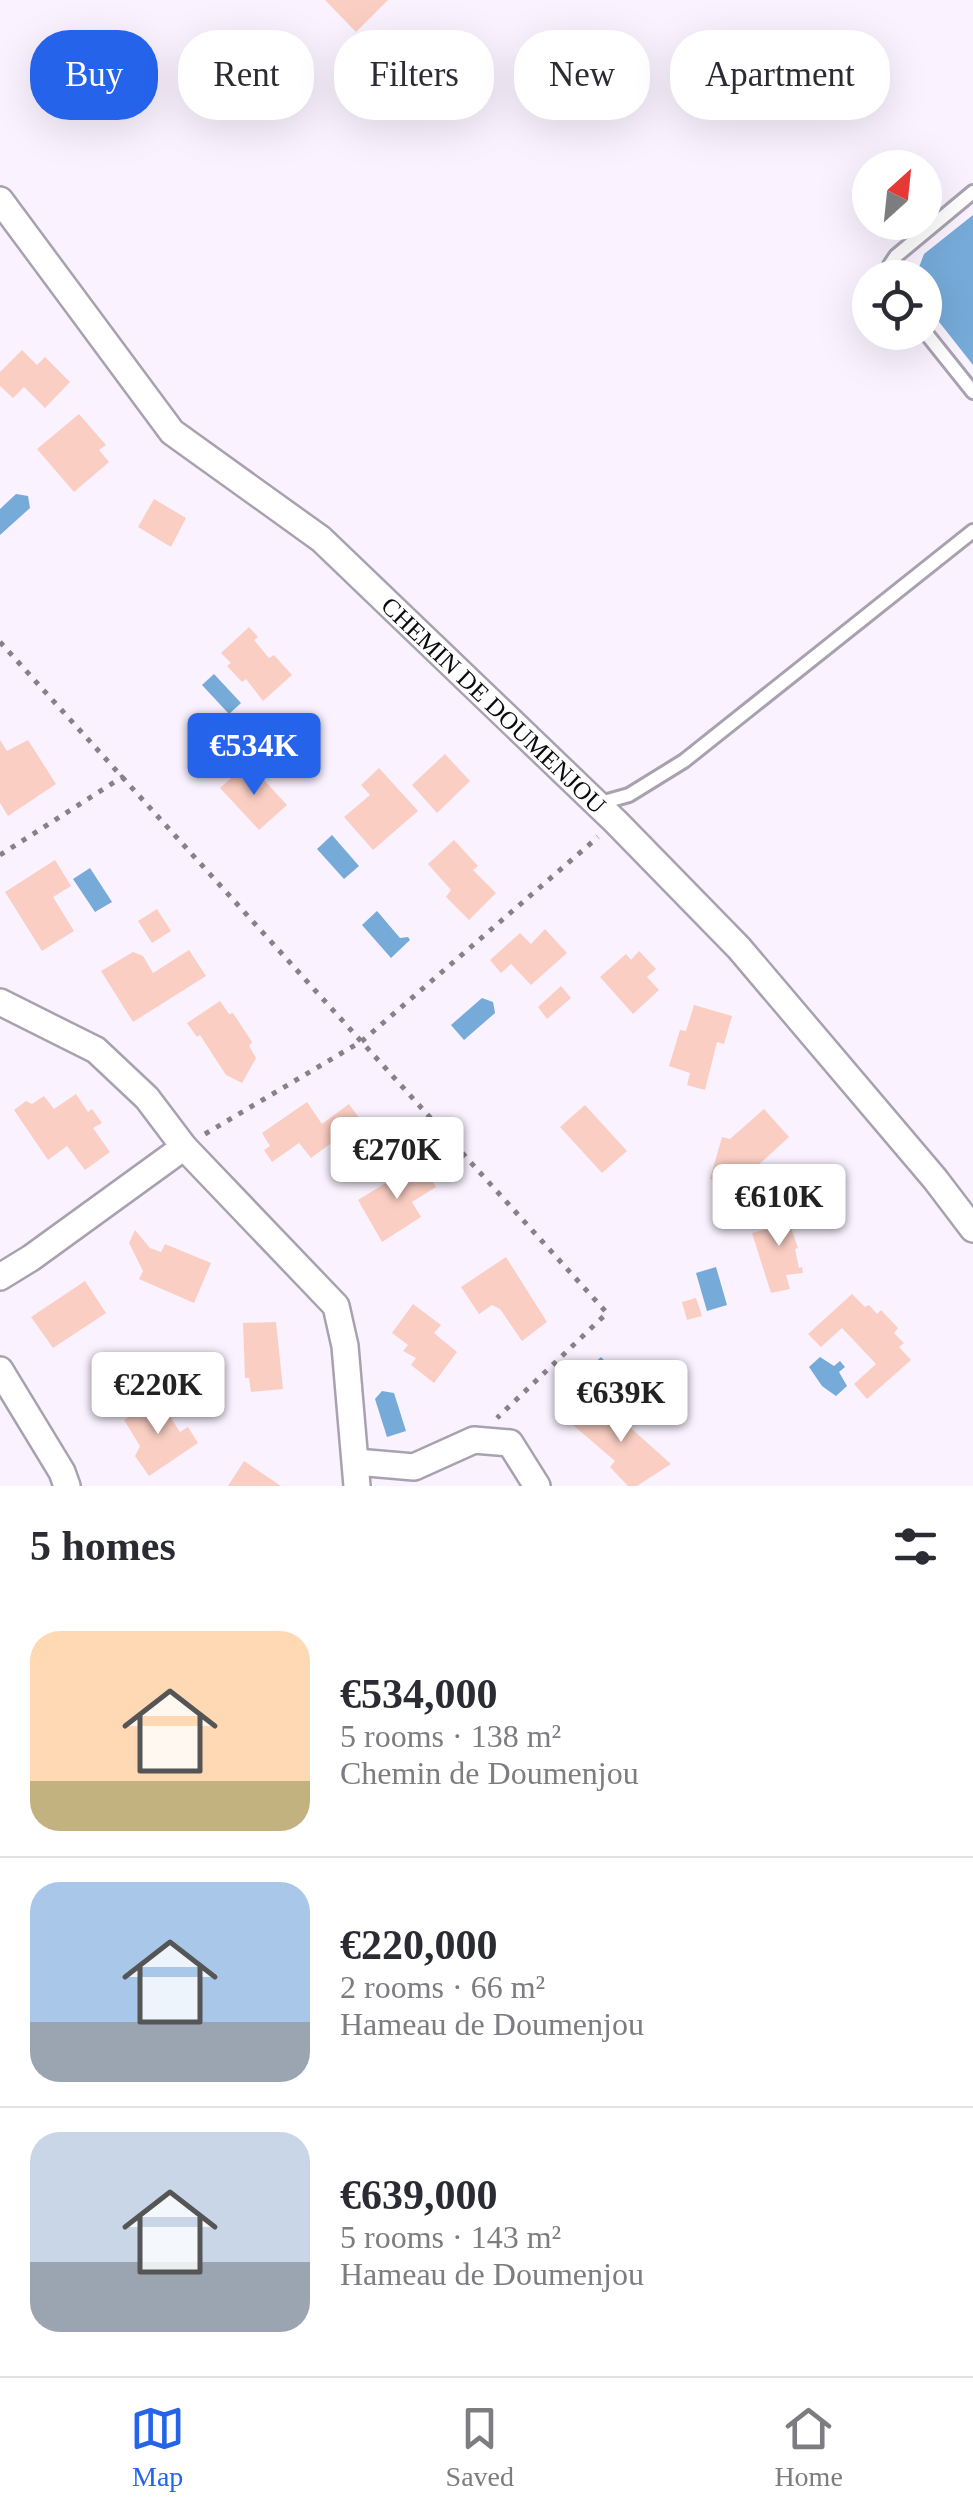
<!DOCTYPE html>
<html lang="en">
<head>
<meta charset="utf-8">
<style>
	:root { --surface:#fff; --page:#f2f2f3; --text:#2b2b33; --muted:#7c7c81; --line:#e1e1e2; --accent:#2563eb }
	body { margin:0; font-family:Georgia,serif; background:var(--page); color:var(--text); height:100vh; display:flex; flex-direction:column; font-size:38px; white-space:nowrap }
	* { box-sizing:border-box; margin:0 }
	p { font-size:32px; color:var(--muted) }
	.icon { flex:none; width:55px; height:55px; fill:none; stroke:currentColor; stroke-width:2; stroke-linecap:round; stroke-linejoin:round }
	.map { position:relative; height:1486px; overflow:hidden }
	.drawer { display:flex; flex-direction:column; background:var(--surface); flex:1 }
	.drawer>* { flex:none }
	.guide { position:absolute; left:30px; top:30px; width:915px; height:90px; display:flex; gap:20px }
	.needle { width:65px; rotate:27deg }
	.buttons { position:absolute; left:852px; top:150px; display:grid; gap:20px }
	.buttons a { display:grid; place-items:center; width:90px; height:90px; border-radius:50%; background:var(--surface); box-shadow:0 10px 40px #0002; font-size:50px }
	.price { position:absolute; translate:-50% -85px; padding:0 22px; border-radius:10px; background:#fff; color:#222; font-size:32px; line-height:65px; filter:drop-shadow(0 2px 5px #0008) }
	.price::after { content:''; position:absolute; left:50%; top:60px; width:30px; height:22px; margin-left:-15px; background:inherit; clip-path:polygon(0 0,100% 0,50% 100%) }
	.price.on { background:var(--accent); color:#fff }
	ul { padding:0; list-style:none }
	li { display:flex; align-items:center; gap:30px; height:250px; padding:0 30px }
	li+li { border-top:2px solid var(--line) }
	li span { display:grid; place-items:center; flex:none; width:280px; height:200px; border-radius:30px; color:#555 }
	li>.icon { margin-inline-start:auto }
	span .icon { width:120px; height:120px; fill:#fffc; stroke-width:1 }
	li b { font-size:42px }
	h2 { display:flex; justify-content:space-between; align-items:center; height:120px; padding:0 30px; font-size:42px }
	.pill { padding:0 35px; border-radius:40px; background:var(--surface); box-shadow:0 10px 40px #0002; font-size:35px; line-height:90px }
	.pill.on { background:var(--accent); color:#fff }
	.tab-bar { display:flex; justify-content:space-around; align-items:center; height:140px; border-top:2px solid var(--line); background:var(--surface); font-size:28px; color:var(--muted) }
	.tab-bar a { display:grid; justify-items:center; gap:5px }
	.tab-bar .on { color:var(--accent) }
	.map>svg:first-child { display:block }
	.water { fill:#76aad8 }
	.building { fill:#facec3 }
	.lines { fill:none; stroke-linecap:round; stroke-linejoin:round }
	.service-casing { stroke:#aaa1b0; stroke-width:18 }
	.minor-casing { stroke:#aaa1b0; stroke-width:30 }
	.path { stroke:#87818a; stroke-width:5; stroke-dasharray:5 8; stroke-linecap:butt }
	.service { stroke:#fff; stroke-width:12 }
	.minor { stroke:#fff; stroke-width:25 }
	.labels { text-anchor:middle; stroke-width:8; stroke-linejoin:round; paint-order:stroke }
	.street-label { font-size:25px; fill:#0d0a0f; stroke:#fff }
</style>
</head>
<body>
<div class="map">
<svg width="973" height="1486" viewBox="0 0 973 1486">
	<rect width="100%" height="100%" fill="#faf2ff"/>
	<g class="water">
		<polygon points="973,215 973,365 925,304 925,278 916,275 924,254"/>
		<polygon points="16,494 28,496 30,508 0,535 0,509"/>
		<polygon points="214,674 241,703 229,714 202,685"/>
		<polygon points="332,835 359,866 344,879 317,849"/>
		<polygon points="90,868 112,902 95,912 73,879"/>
		<polygon points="377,911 400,938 408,937 410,940 391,958 362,925"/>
		<polygon points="482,998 493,1002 495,1013 464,1040 451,1025"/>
		<polygon points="716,1267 727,1305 707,1311 696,1273"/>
		<polygon points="601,1357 613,1369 608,1374 613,1380 605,1388 598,1382 585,1394 574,1382"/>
		<polygon points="820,1357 834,1366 840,1361 845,1367 839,1372 847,1386 836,1396 822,1386 809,1367"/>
		<polygon points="382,1391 394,1393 406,1431 387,1437 375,1399"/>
	</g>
	<g class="building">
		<polygon points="325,0 388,0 356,32"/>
		<polygon points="22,350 37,365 45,357 70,382 45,408 24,387 13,398 0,386 0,372"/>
		<polygon points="79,414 106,445 99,450 109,462 74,492 37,449"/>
		<polygon points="154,499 186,518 171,547 138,527"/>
		<polygon points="249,627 258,637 254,640 269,658 274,655 292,675 263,701 246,679 242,682 227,666 231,663 221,653"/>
		<polygon points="0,740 7,751 28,740 56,784 8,816 0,803"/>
		<polygon points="445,754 470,781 437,813 412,785"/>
		<polygon points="245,766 260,782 263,779 287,805 259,830 220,788"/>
		<polygon points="379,768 418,811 373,850 344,817 370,795 361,785"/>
		<polygon points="454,840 478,866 473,870 496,893 469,920 446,897 451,890 428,864"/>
		<polygon points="55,860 71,886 53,897 74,931 42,951 5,892"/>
		<polygon points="157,909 171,931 152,943 138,921"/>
		<polygon points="545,929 567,953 531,985 511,964 501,973 490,960 520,933 531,944"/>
		<polygon points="189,950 206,976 133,1022 101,971 133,952 143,956 153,973"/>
		<polygon points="639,951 656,969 647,977 659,990 633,1014 600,977 626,954 631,960"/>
		<polygon points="561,986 571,998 547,1019 538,1007"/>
		<polygon points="220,1001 229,1014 233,1013 252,1042 249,1046 256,1058 242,1083 226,1075 200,1035 197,1037 187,1023"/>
		<polygon points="694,1005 732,1016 724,1044 717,1042 705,1090 687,1085 690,1073 669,1066 680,1030 686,1031"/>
		<polygon points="76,1094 88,1112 92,1109 102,1123 93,1128 110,1152 85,1170 67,1146 48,1160 14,1110 26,1101 32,1104 44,1096 54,1109"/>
		<polygon points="307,1102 322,1124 349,1104 365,1126 349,1138 345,1133 311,1158 299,1143 272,1162 264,1150 270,1146 262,1133"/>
		<polygon points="585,1105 627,1151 602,1173 560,1127"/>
		<polygon points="764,1109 789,1137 754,1169 748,1189 710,1179 722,1137 730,1139"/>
		<polygon points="420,1162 436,1187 412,1202 421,1217 382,1242 358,1200"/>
		<polygon points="795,1205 798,1219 789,1222 798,1248 795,1249 799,1268 802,1267 803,1273 786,1275 790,1289 771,1293 752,1233 772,1228 767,1212"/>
		<polygon points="135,1230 150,1248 161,1252 165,1244 211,1263 194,1303 139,1279 143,1271 129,1243"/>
		<polygon points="506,1257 547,1322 522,1341 500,1309 492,1305 479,1314 461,1287"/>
		<polygon points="85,1281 106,1313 53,1348 31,1317"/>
		<polygon points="852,1294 865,1307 869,1305 877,1314 881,1310 898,1328 894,1333 904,1343 899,1347 911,1360 867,1399 854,1384 876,1364 842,1328 821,1347 808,1334"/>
		<polygon points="696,1298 702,1316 687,1320 682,1302"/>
		<polygon points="413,1304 441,1325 434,1333 457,1352 434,1383 411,1365 416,1358 403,1351 408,1345 392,1333"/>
		<polygon points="276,1322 283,1389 251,1392 249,1378 245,1378 243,1323"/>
		<polygon points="158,1398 180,1432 188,1427 198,1443 149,1476 135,1456 140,1446 124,1420"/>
		<polygon points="596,1398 606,1406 671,1464 637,1486 628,1486 610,1467 615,1461 573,1425"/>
		<polygon points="244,1461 281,1486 228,1486"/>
	</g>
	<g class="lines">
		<defs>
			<g id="service">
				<polyline points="888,278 890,265 896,256 973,192"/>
				<polyline points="925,332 973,392"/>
				<polyline points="597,804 629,795 684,761 973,531"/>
			</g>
			<g id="minor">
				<path id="s1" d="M0,200L172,432L321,539L616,822L739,948L935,1179L973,1229"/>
				<polyline points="0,1002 96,1050 147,1098 184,1147 336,1306 345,1346 357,1486"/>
				<polyline points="0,1277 31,1258 184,1147"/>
				<polyline points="0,1370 62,1472 67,1486"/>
				<polyline points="356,1462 414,1467 474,1440 510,1443 537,1486"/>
			</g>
		</defs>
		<use href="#service" class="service-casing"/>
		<use href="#minor" class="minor-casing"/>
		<g class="path">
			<polyline points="0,642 607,1313 497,1418"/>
			<polyline points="0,855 124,776"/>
			<polyline points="205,1134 362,1041 598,837"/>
		</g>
		<use href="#service" class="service"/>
		<use href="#minor" class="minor"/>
	</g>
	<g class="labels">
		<g class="street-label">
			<text dy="9" stroke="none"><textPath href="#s1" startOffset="712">CHEMIN DE DOUMENJOU</textPath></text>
		</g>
	</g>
</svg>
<div class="buttons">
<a><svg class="needle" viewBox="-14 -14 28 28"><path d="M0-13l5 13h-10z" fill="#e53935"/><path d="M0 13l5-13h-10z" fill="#7c7c81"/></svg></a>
<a><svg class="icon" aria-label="locate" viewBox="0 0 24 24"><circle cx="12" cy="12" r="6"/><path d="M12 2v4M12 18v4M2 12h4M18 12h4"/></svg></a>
</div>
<b class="price on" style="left:254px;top:798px">€534K</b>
<b class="price" style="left:397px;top:1202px">€270K</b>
<b class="price" style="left:779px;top:1249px">€610K</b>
<b class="price" style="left:158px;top:1437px">€220K</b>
<b class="price" style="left:621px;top:1445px">€639K</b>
<div class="guide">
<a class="pill on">Buy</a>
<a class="pill">Rent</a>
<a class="pill">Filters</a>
<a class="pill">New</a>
<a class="pill">Apartment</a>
</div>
</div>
<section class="drawer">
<h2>5 homes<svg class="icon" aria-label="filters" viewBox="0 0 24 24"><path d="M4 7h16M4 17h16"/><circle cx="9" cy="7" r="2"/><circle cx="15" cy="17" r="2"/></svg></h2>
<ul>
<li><span style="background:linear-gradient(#ffd9b3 75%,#c2b280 0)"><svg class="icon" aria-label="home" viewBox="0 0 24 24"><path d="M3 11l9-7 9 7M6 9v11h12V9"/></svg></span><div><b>€534,000</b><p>5 rooms · 138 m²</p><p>Chemin de Doumenjou</p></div></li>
<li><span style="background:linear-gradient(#a9c7e8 70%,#9aa5b1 0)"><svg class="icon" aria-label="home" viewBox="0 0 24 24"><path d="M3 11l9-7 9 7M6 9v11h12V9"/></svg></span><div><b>€220,000</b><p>2 rooms · 66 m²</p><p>Hameau de Doumenjou</p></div></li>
<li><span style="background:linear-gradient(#c9d6e8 65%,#9aa5b1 0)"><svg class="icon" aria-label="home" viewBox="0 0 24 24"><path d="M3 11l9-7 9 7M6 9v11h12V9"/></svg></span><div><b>€639,000</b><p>5 rooms · 143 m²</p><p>Hameau de Doumenjou</p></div></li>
</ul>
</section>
<nav class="tab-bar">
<a class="on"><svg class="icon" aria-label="map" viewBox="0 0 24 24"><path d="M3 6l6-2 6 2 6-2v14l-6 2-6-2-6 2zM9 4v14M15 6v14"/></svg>Map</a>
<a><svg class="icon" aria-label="saved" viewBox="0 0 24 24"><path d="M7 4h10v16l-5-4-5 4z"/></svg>Saved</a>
<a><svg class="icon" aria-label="home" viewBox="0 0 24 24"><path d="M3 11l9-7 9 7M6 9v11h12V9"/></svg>Home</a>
</nav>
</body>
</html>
